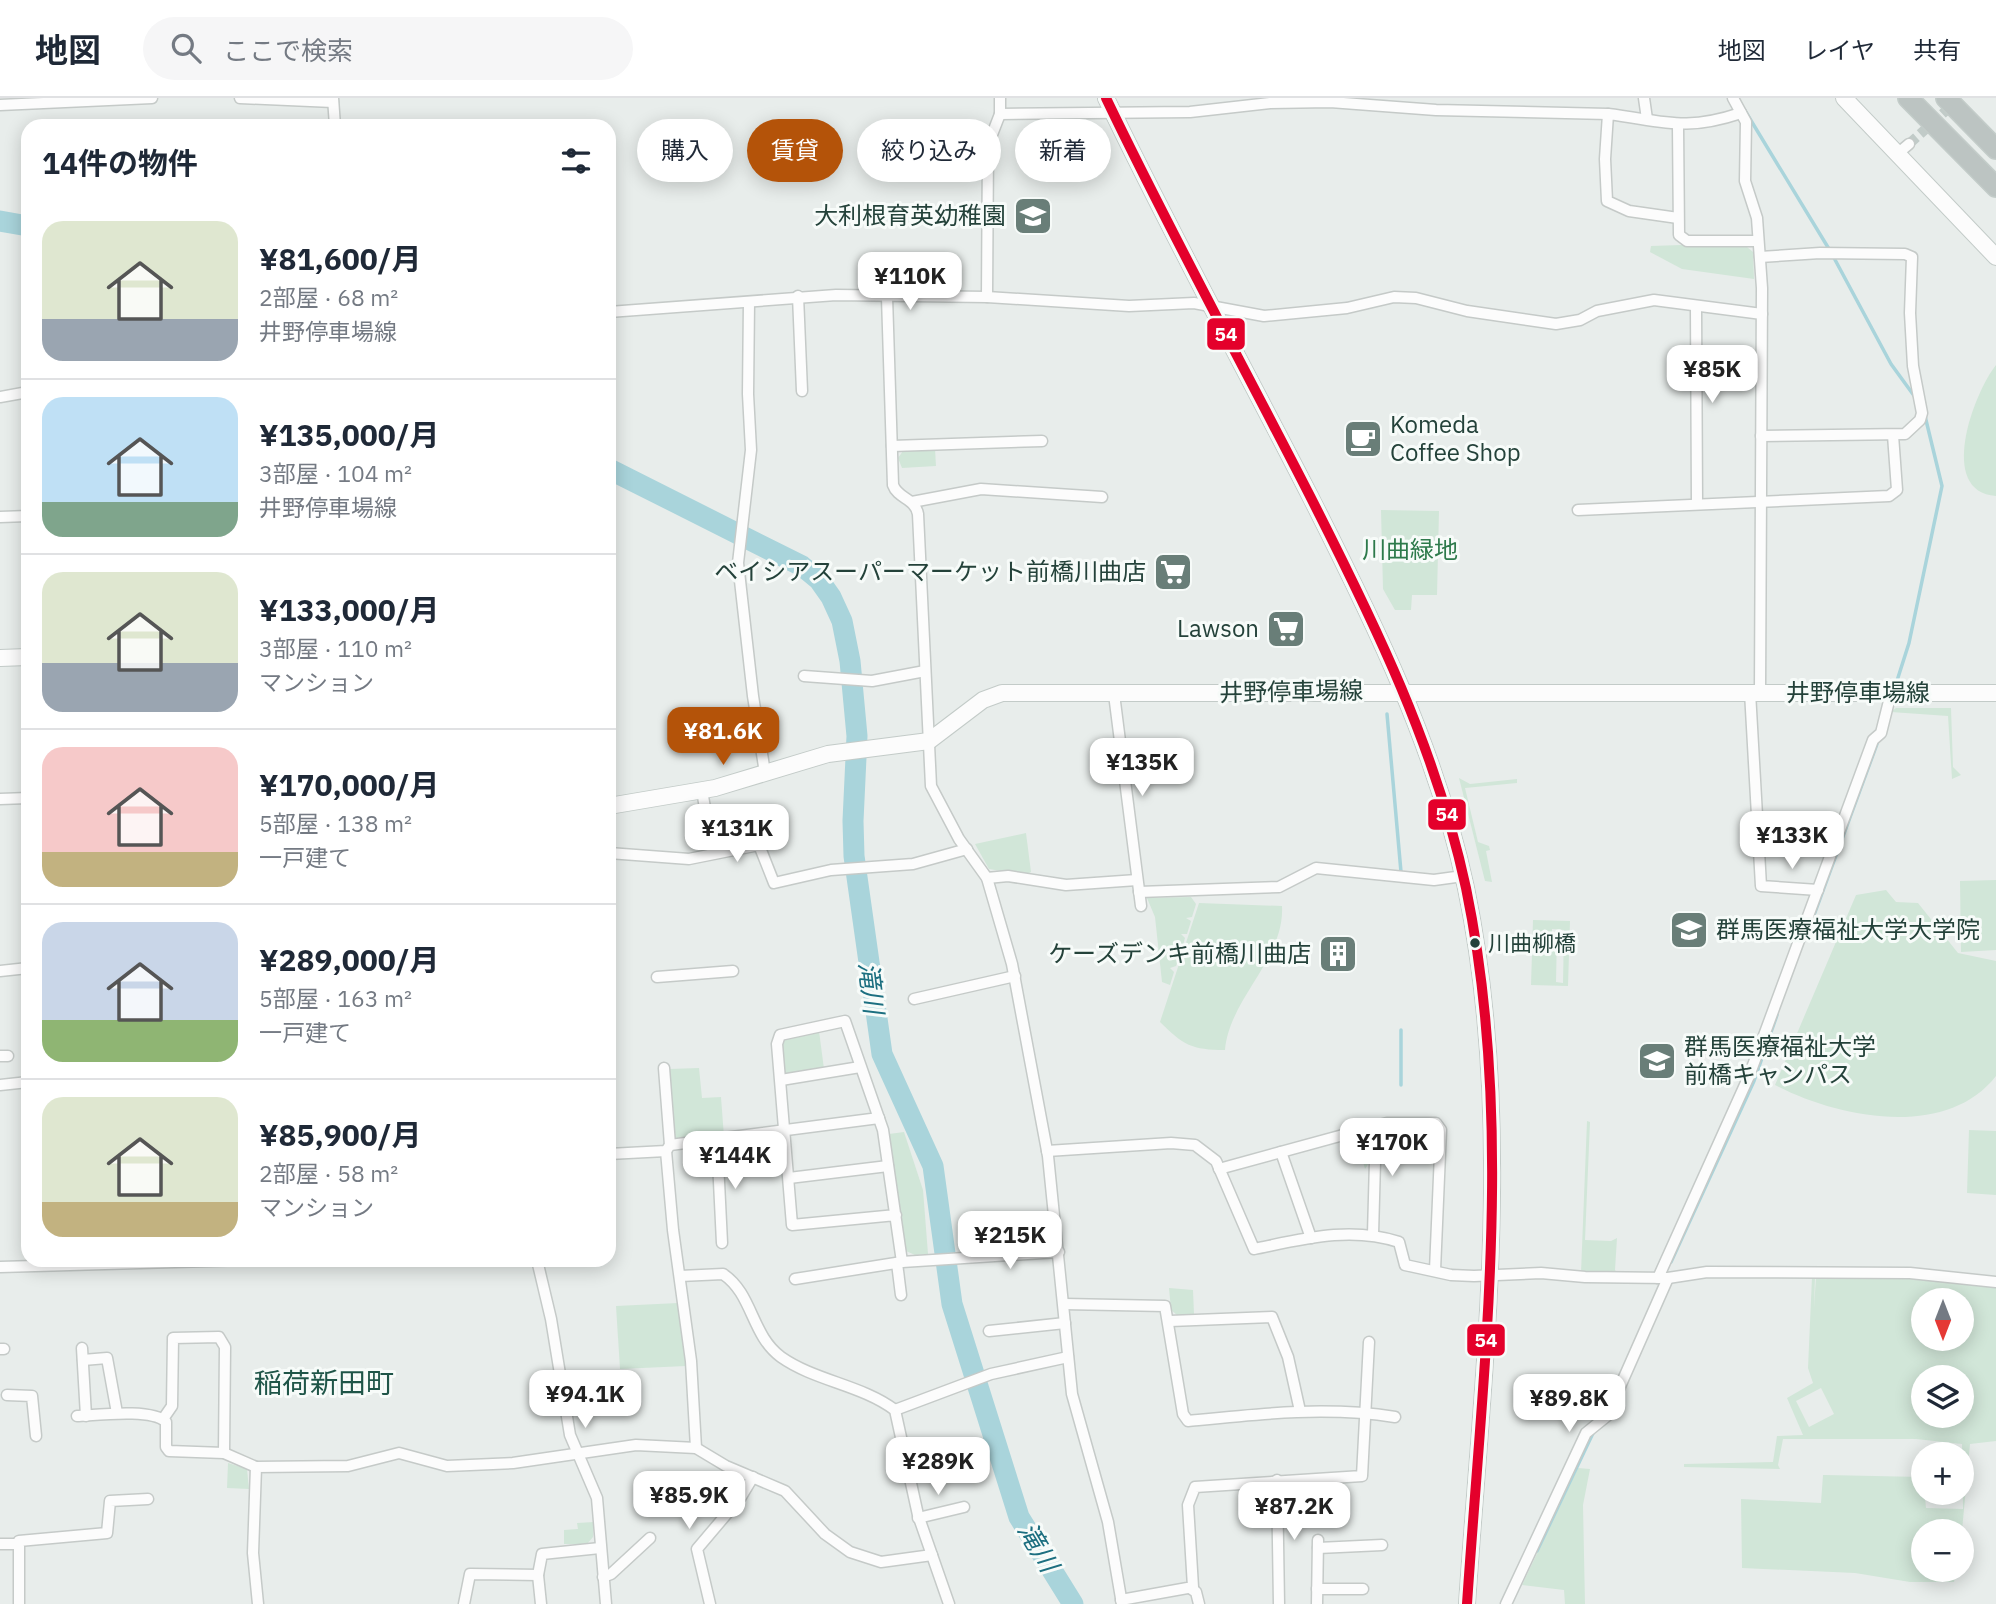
<!DOCTYPE html>
<html lang="ja">
<head>
<meta charset="utf-8">
<style>
	:root { --surface:#fff; --page:#f6f6f7; --text:#1f2937; --muted:#747a83; --line:#e0e1e3; --accent:#b45309 }
	body { margin:0; font-family:"IBM Plex Sans","Noto Sans JP",sans-serif; background:var(--page); color:var(--text); height:100vh; display:flex; flex-direction:column; font-size:26px; white-space:nowrap }
	* { box-sizing:border-box; margin:0 }
	p { font-size:23px; color:var(--muted) }
	.icon { flex:none; width:38px; height:38px; fill:none; stroke:currentColor; stroke-width:2; stroke-linecap:round; stroke-linejoin:round }
	.map { position:relative; flex:1; overflow:hidden }
	.drawer { position:absolute; left:21px; top:21px; width:595px; height:1148px; display:flex; flex-direction:column; background:var(--surface); border-radius:21px; box-shadow:0 4px 18px #0003 }
	.drawer>* { flex:none }
	.top-card { position:absolute; left:637px; top:21px; width:665px; height:63px; display:flex; gap:14px }
	.needle { width:46px; rotate:180deg }
	.buttons { position:absolute; left:1911px; top:1190px; display:grid; gap:14px }
	.buttons a { display:grid; place-items:center; width:63px; height:63px; border-radius:50%; background:var(--surface); box-shadow:0 4px 18px #0003; font-size:35px }
	.price { position:absolute; translate:-50% -60px; padding:0 16px; border-radius:14px; background:#fff; color:#222; font-size:23px; line-height:46px; filter:drop-shadow(0 2px 4px #0008) }
	.price::after { content:''; position:absolute; left:50%; top:42px; width:21px; height:16px; margin-left:-10px; background:inherit; clip-path:polygon(0 0,100% 0,50% 100%) }
	.price.current { background:var(--accent); color:#fff }
	ul { padding:0; list-style:none }
	li { display:flex; align-items:center; gap:21px; height:175px; padding:0 21px }
	li+li { border-top:2px solid var(--line) }
	li span { display:grid; place-items:center; flex:none; width:196px; height:140px; border-radius:21px; color:#555 }
	li>.icon { margin-inline-start:auto }
	span .icon { width:84px; height:84px; fill:#fffc; stroke-width:1 }
	li b { font-size:30px }
	h2 { display:flex; justify-content:space-between; align-items:center; height:84px; padding:0 21px; font-size:30px }
	.chip { padding:0 24px; border-radius:32px; background:var(--surface); box-shadow:0 4px 18px #0003; font-size:24px; line-height:63px }
	.chip.current { background:var(--accent); color:#fff }
	header { display:flex; align-items:center; gap:42px; box-sizing:border-box; height:98px; padding:0 35px; background:var(--surface); border-bottom:2px solid var(--line) }
	header strong { font-size:33px }
	nav { display:flex; gap:38px; margin-inline-start:auto; font-size:24px }
	.search { width:490px; height:63px; background:var(--page); display:flex; align-items:center; gap:18px; box-sizing:border-box; padding:0 24px; border-radius:38px; color:var(--muted); font-size:26px }
	.map>svg:first-child { display:block }
	.green { fill:#d1e6d8; fill-rule:evenodd }
	.lines { fill:none; stroke-linecap:round; stroke-linejoin:round }
	.stream { stroke:#a9d4db; stroke-width:3.5 }
	.river { stroke:#a9d4db; stroke-width:21 }
	.street-tunnel { stroke:#c1cbc8; stroke-width:10; stroke-dasharray:10 5; stroke-linecap:butt }
	.street-casing { stroke:#c5cac8; stroke-width:13 }
	.secondary-casing { stroke:#c3cbc8; stroke-width:18 }
	.highway-casing { stroke:#c3ccc9; stroke-width:22 }
	.street { stroke:#fcfcfc; stroke-width:10 }
	.secondary { stroke:#fcfcfc; stroke-width:16 }
	.highway { stroke:#bcc4c2; stroke-width:19 }
	.bus-1-casing { stroke:#f7fbf9; stroke-width:16 }
	.bus-1 { stroke:#e4002b; stroke-width:10 }
	.bus-dot { fill:#24423a; stroke:#f7fbf9; stroke-width:2.5 }
	.labels { text-anchor:middle; stroke-width:6; stroke-linejoin:round; paint-order:stroke }
	.bus-label { font-size:22px; fill:#24423a; stroke:#f7fbf9; text-anchor:start }
	.poi-label { font-size:24px; fill:#24423a; stroke:#f7fbf9; text-anchor:end }
	.park-label { font-size:24px; fill:#2d7a4b; stroke:#f7fbf9 }
	.street-label { font-size:24px; fill:#24423a; stroke:#f7fbf9 }
	.water-label { font-size:26px; font-style:italic; fill:#1c6f80; stroke:#f7fbf9 }
	.quarter-label { font-size:28px; fill:#1f5548; stroke:#f7fbf9 }
	.line-badge { stroke:#f7fbf9; stroke-width:2.5 }
	.badge-label { font-size:19px; text-anchor:middle; font-weight:bold; fill:#fff }
</style>
</head>
<body>
<header>
<strong>地図</strong>
<div class="search"><svg class="icon" aria-label="search" viewBox="0 0 24 24"><circle cx="10" cy="10" r="6"/><path d="M15 15l6 6"/></svg>ここで検索</div>
<nav><a>地図</a><a>レイヤ</a><a>共有</a></nav>
</header>
<div class="map">
<svg width="1996" height="1506" viewBox="0 0 1996 1506">
	<rect width="100%" height="100%" fill="#e8edeb"/>
	<g class="green">
		<polygon points="1681,147 1747,149 1753,154 1754,181 1682,171 1650,154 1651,148"/>
		<path d="M1996,267V398C1937,394 1973,296 1996,267Z"/>
		<polygon points="935,351 936,368 902,370 898,360 903,353"/>
		<polygon points="1381,412 1439,413 1437,497 1412,497 1411,512 1395,512 1383,491"/>
		<polygon points="1896,610 1951,610 1953,669 1961,677 1952,681 1948,618 1891,614"/>
		<polygon points="1459,680 1470,686 1517,681 1517,685 1465,690 1478,744 1489,748 1490,752 1486,753 1492,784 1485,783"/>
		<polygon points="1026,735 1031,774 1025,777 989,771 975,746"/>
		<polygon points="1996,782 1996,852 1961,854 1960,783"/>
		<path d="M1886,792L1896,804L1918,805L1958,855L1996,863V978C1946,1042 1838,1020 1775,987L1856,797Z"/>
		<polygon points="1191,799 1196,806 1192,819 1186,820 1191,823 1187,836 1181,836 1185,840 1182,851 1176,854 1180,858 1176,868 1170,870 1174,874 1170,887 1162,884 1155,819 1147,800"/>
		<path d="M1199,805L1282,808C1285,861 1229,901 1225,952C1192,952 1183,947 1160,924Z"/>
		<path d="M1533,822L1570,823L1568,888L1531,887ZM1552,831L1564,832L1563,885L1556,884L1557,837H1552Z"/>
		<polygon points="819,933 824,971 785,977 782,973 781,945 786,939"/>
		<polygon points="699,970 702,1000 721,999 724,1039 675,1043 669,971"/>
		<polygon points="1587,1023 1590,1024 1585,1142 1611,1143 1617,1140 1615,1172 1618,1176 1581,1175"/>
		<polygon points="1969,1032 1996,1033 1996,1097 1967,1095"/>
		<polygon points="1368,1033 1373,1036 1371,1062 1365,1071 1355,1035"/>
		<polygon points="904,1034 923,1092 928,1156 915,1157 906,1153 889,1036"/>
		<path d="M1812,1179H1815L1814,1210L1816,1179L1911,1180L1996,1190V1343L1970,1346L1962,1433H1923V1472H1957L1954,1484H1910L1855,1475L1742,1470L1741,1401L1821,1405L1823,1377H1826L1923,1379L1926,1410L1963,1411L1962,1346L1916,1341H1783L1778,1367L1780,1371L1684,1369V1366L1773,1364L1777,1338L1803,1337L1787,1300L1813,1285L1808,1270ZM1923,1202H1962V1241H1923ZM1923,1279H1962V1318H1923ZM1821,1290L1834,1316L1809,1329L1796,1303Z"/>
		<polygon points="1169,1190 1193,1192 1194,1216 1177,1217 1171,1212"/>
		<polygon points="678,1205 686,1268 620,1271 616,1208"/>
		<polygon points="228,1365 247,1371 249,1391 227,1390"/>
		<polygon points="1578,1370 1590,1371 1583,1407 1585,1506 1565,1506 1564,1492 1522,1487"/>
		<polygon points="594,1424 593,1439 587,1446 564,1446 564,1432 578,1431 577,1425"/>
	</g>
	<g class="lines">
		<g class="stream">
			<polyline points="1744,11 1829,151"/>
			<polyline points="1833,158 1891,266 1915,299"/>
			<polyline points="1895,589 1909,545 1942,388 1925,318"/>
			<polyline points="1387,616 1401,774"/>
			<polyline points="1810,828 1877,646"/>
			<polyline points="1401,932 1401,987"/>
			<polyline points="1671,1164 1754,983 1777,917"/>
			<polyline points="1537,1453 1594,1333"/>
		</g>
		<g class="river">
			<polyline points="0,123 28,128"/>
			<polyline points="609,371 802,468 819,482 831,499 842,523 850,563 857,638 853,723 854,758 882,956 933,1068 952,1206 1019,1419 1073,1506"/>
		</g>
		<polyline class="street-tunnel" points="1909,46 1960,0"/>
		<defs>
			<g id="street">
				<polyline points="240,0 333,4"/>
				<polyline points="333,0 335,28"/>
				<polyline points="1644,0 1647,21"/>
				<polyline points="1733,0 1746,24 1745,83 1757,120 1762,190 1760,594"/>
				<polyline points="0,7 152,0"/>
				<polyline points="1000,16 1190,14 1270,5 1330,4 1436,12 1608,16"/>
				<polyline points="1678,28 1679,137 1687,143 1757,143"/>
				<polyline points="1896,57 1909,46"/>
				<path d="M1678,120L1629,113L1607,103L1605,61L1608,16C1664,23 1684,34 1741,15"/>
				<polyline points="1760,159 1820,155 1905,156 1912,159 1910,215 1913,268 1922,315 1920,322 1905,336 1761,338"/>
				<polyline points="798,198 802,293"/>
				<path d="M887,199L893,387C898,401 915,400 918,416L931,688L959,741L987,780L1012,866L1048,1058L1072,1296L1108,1424L1122,1506"/>
				<polyline points="987,199 988,47 1000,16 1000,0"/>
				<polyline points="749,204 748,296 751,352 738,465 753,598 765,675"/>
				<polyline points="1696,209 1697,406"/>
				<polyline points="609,214 836,197 987,199 1129,208 1194,205 1264,218 1347,210 1394,199 1416,200 1467,213 1556,226 1580,222 1597,213 1654,202 1762,216"/>
				<polyline points="28,251 28,301"/>
				<polyline points="0,299 28,294"/>
				<polyline points="892,348 1042,343"/>
				<polyline points="912,404 981,391 1102,399"/>
				<polyline points="1578,412 1889,398 1897,392 1893,337"/>
				<polyline points="0,419 28,418"/>
				<polyline points="804,578 872,583 925,573"/>
				<polyline points="1750,594 1761,788 1818,792"/>
				<polyline points="1114,596 1141,808"/>
				<polyline points="702,693 713,754"/>
				<polyline points="0,701 28,700"/>
				<polyline points="609,755 689,761 759,747 774,785 831,772 913,766 967,751"/>
				<polyline points="987,780 1008,778 1066,787 1137,782"/>
				<polyline points="1139,794 1279,789 1316,770 1434,782 1463,778"/>
				<polyline points="0,873 28,870"/>
				<polyline points="657,879 733,873"/>
				<polyline points="914,901 1015,878"/>
				<polyline points="0,958 8,958"/>
				<polyline points="664,970 670,1047"/>
				<polyline points="781,982 860,969"/>
				<polyline points="0,987 28,984"/>
				<polyline points="717,1043 722,1145"/>
				<polyline points="666,1053 673,1132 691,1263 696,1350"/>
				<path d="M1047,1053L1171,1045L1195,1047L1216,1063L1254,1151C1303,1141 1350,1128 1399,1144L1405,1167L1451,1177L1474,1178L1541,1175L1585,1179L1668,1180L1707,1174L1910,1175L1996,1184"/>
				<polyline points="1281,1054 1311,1140"/>
				<polyline points="609,1056 666,1053 670,1047 879,1020"/>
				<polyline points="1219,1071 1387,1025 1436,1025 1441,1032 1435,1172"/>
				<polyline points="789,1080 888,1068"/>
				<polyline points="896,1117 792,1127 777,946 780,937 845,923 883,1032 902,1164 1059,1154"/>
				<polyline points="1373,1136 1376,1027"/>
				<polyline points="537,1162 551,1221 570,1337 597,1400 606,1506"/>
				<polyline points="897,1165 901,1197"/>
				<polyline points="0,1169 245,1162"/>
				<path d="M680,1178L723,1176C753,1196 751,1237 781,1259C815,1283 862,1287 895,1312L918,1417L949,1506"/>
				<polyline points="1658,1180 1749,978 1873,642 1881,635 1891,595"/>
				<polyline points="795,1181 902,1164"/>
				<path d="M1064,1206L1165,1208L1183,1316L1188,1323C1257,1316 1326,1308 1395,1319"/>
				<polyline points="1170,1223 1272,1219 1288,1259 1300,1313"/>
				<polyline points="989,1233 1065,1225"/>
				<polyline points="82,1250 86,1318"/>
				<polyline points="0,1251 4,1251"/>
				<polyline points="83,1262 107,1260 117,1315"/>
				<polyline points="7,1297 32,1298 36,1338"/>
				<polyline points="895,1312 991,1276 1068,1259"/>
				<path d="M77,1318C97,1317 152,1310 166,1324V1349L169,1353L224,1355L256,1369"/>
				<polyline points="163,1321 172,1308 173,1240 219,1239 225,1249 224,1355"/>
				<polyline points="1277,1382 1279,1506"/>
				<polyline points="918,1420 964,1409"/>
				<polyline points="1,1446 16,1446"/>
				<polyline points="1318,1450 1382,1447"/>
				<polyline points="603,1479 611,1476 650,1440"/>
				<polyline points="1190,1490 1196,1494 1199,1506"/>
				<polyline points="1317,1491 1363,1491"/>
				<polyline points="1121,1502 1193,1489 1188,1407 1195,1389 1362,1378 1369,1244"/>
				<polyline points="19,1506 19,1443 107,1435 110,1403 148,1401"/>
				<polyline points="258,1506 253,1455 256,1369 348,1368 399,1355 447,1368 513,1365 636,1347 696,1350 726,1368 785,1393 825,1436 850,1454 881,1464 932,1457"/>
				<polyline points="464,1506 470,1476 538,1477"/>
				<polyline points="541,1506 538,1477 542,1456 600,1450"/>
				<polyline points="710,1506 697,1451 741,1399 753,1379"/>
				<polyline points="1317,1506 1318,1442"/>
				<polyline points="1506,1506 1586,1335 1607,1318 1668,1180"/>
			</g>
			<g id="secondary">
				<path d="M1106,0C1170,134 1242,265 1310,398C1374,524 1436,650 1466,790C1515,1026 1483,1268 1467,1506"/>
				<polyline points="1844,0 1996,159"/>
				<polyline points="0,560 28,559"/>
				<polyline points="609,708 715,690 828,656 929,643 983,602 1002,595 1996,595"/>
			</g>
			<g id="highway">
				<polyline points="1908,0 1996,89"/>
				<polyline points="1946,0 1996,51"/>
			</g>
		</defs>
		<use href="#street" class="street-casing"/>
		<use href="#secondary" class="secondary-casing"/>
		<use href="#highway" class="highway-casing"/>
		<use href="#street" class="street"/>
		<use href="#secondary" class="secondary"/>
		<use href="#highway" class="highway"/>
		<defs>
			<path id="bus-1" d="M1106,0C1170,134 1242,265 1310,398C1374,524 1436,650 1466,790C1515,1026 1483,1268 1467,1506"/>
		</defs>
		<use href="#bus-1" class="bus-1-casing"/>
		<use href="#bus-1" class="bus-1"/>
	</g>
	<defs>
		<symbol id="school-square" viewBox="-11 -11 22 22"><rect x="-9" y="-9" width="18" height="18" rx="4" fill="#697e78" stroke="#f7fbf9"/><path d="M0-5L7-2L0 1L-7-2ZM-4 1L0 2.5L4 1V4Q0 6-4 4Z" fill="#fff"/></symbol>
		<symbol id="cafe-square" viewBox="-11 -11 22 22"><rect x="-9" y="-9" width="18" height="18" rx="4" fill="#697e78" stroke="#f7fbf9"/><path d="M-5.5-4.5H6V0H3Q3 3.5 0 3.5H-2.5Q-5.5 3.5-5.5 0ZM3-3.2v2h1.7v-2ZM-6 4.5H4V6H-6Z" fill="#fff"/></symbol>
		<symbol id="supermarket-square" viewBox="-11 -11 22 22"><rect x="-9" y="-9" width="18" height="18" rx="4" fill="#697e78" stroke="#f7fbf9"/><path d="M-6-5.5h2.5l.6 2H6L4.5 2H-2.5L-4.4-4H-6ZM-1.5 3.2a1.3 1.3 0 1 0 .1 0ZM3 3.2a1.3 1.3 0 1 0 .1 0Z" fill="#fff"/></symbol>
		<symbol id="university-square" viewBox="-11 -11 22 22"><rect x="-9" y="-9" width="18" height="18" rx="4" fill="#697e78" stroke="#f7fbf9"/><path d="M0-5L7-2L0 1L-7-2ZM-4 1L0 2.5L4 1V4Q0 6-4 4Z" fill="#fff"/></symbol>
		<symbol id="building-square" viewBox="-11 -11 22 22"><rect x="-9" y="-9" width="18" height="18" rx="4" fill="#697e78" stroke="#f7fbf9"/><path d="M-4-6H4V6H1V3H-1V6H-4ZM-2.5-4.3h1.7v1.8h-1.7ZM.8-4.3h1.7v1.8H.8ZM-2.5-1h1.7V.8h-1.7ZM.8-1h1.7V.8H.8Z" fill="#fff"/></symbol>
	</defs>
	<g fill-rule="evenodd">
		<use href="#school-square" x="1011" y="96" width="44" height="44"/>
		<use href="#cafe-square" x="1341" y="319" width="44" height="44"/>
		<use href="#supermarket-square" x="1151" y="452" width="44" height="44"/>
		<use href="#supermarket-square" x="1264" y="509" width="44" height="44"/>
		<use href="#university-square" x="1667" y="810" width="44" height="44"/>
		<use href="#building-square" x="1316" y="834" width="44" height="44"/>
		<use href="#university-square" x="1635" y="941" width="44" height="44"/>
	</g>
	<circle class="bus-dot" cx="1475" cy="845" r="6"/>
	<g class="labels">
		<g class="bus-label">
			<text x="1488" y="853">川曲柳橋</text>
		</g>
		<g class="poi-label">
			<text x="1006" y="126">大利根育英幼稚園</text>
			<text x="1390" y="335" text-anchor="start">Komeda<tspan x="1390" dy="28">Coffee Shop</tspan></text>
			<text x="1146" y="482">ベイシアスーパーマーケット前橋川曲店</text>
			<text x="1259" y="539">Lawson</text>
			<text x="1716" y="840" text-anchor="start">群馬医療福祉大学大学院</text>
			<text x="1311" y="864">ケーズデンキ前橋川曲店</text>
			<text x="1684" y="957" text-anchor="start">群馬医療福祉大学<tspan x="1684" dy="28">前橋キャンパス</tspan></text>
		</g>
		<g class="park-label">
			<text x="1410" y="460">川曲緑地</text>
		</g>
		<g class="street-label">
			<text transform="translate(1291 594) rotate(-1)" y="8">井野停車場線</text>
			<text x="1858" y="603">井野停車場線</text>
		</g>
		<g class="water-label">
			<text transform="translate(871 890) rotate(83)" y="9">滝川</text>
			<text transform="translate(1038 1449) rotate(59)" y="9">滝川</text>
		</g>
		<g class="quarter-label">
			<text x="324" y="1295">稲荷新田町</text>
		</g>
	</g>
	<g class="line-badge">
		<rect x="1206" y="219" width="40" height="34" rx="7" fill="#e4002b"/>
		<rect x="1427" y="700" width="40" height="33" rx="7" fill="#e4002b"/>
		<rect x="1466" y="1225" width="40" height="34" rx="7" fill="#e4002b"/>
	</g>
	<g class="badge-label">
		<text x="1226" y="243">54</text>
		<text x="1447" y="723">54</text>
		<text x="1486" y="1249">54</text>
	</g>
</svg>
<div class="buttons">
<a><svg class="needle" viewBox="-14 -14 28 28"><path d="M0-13l5 13h-10z" fill="#e53935"/><path d="M0 13l5-13h-10z" fill="#747a83"/></svg></a>
<a><svg class="icon" aria-label="layers" viewBox="0 0 24 24"><path d="M12 4l9 5-9 5-9-5zM3 14l9 5 9-5"/></svg></a>
<a>+</a>
<a>−</a>
</div>
<b class="price" style="left:910px;top:214px">¥110K</b>
<b class="price" style="left:1712px;top:307px">¥85K</b>
<b class="price current" style="left:723px;top:669px">¥81.6K</b>
<b class="price" style="left:1142px;top:700px">¥135K</b>
<b class="price" style="left:737px;top:766px">¥131K</b>
<b class="price" style="left:1792px;top:773px">¥133K</b>
<b class="price" style="left:1392px;top:1080px">¥170K</b>
<b class="price" style="left:735px;top:1093px">¥144K</b>
<b class="price" style="left:1010px;top:1173px">¥215K</b>
<b class="price" style="left:585px;top:1332px">¥94.1K</b>
<b class="price" style="left:1569px;top:1336px">¥89.8K</b>
<b class="price" style="left:938px;top:1399px">¥289K</b>
<b class="price" style="left:689px;top:1433px">¥85.9K</b>
<b class="price" style="left:1294px;top:1444px">¥87.2K</b>
<div class="top-card">
<a class="chip">購入</a>
<a class="chip current">賃貸</a>
<a class="chip">絞り込み</a>
<a class="chip">新着</a>
</div>
<section class="drawer">
<h2>14件の物件<svg class="icon" aria-label="filters" viewBox="0 0 24 24"><path d="M4 7h16M4 17h16"/><circle cx="9" cy="7" r="2"/><circle cx="15" cy="17" r="2"/></svg></h2>
<ul>
<li><span style="background:linear-gradient(#dfe7d0 70%,#9aa5b1 0)"><svg class="icon" aria-label="home" viewBox="0 0 24 24"><path d="M3 11l9-7 9 7M6 9v11h12V9"/></svg></span><div><b>¥81,600/月</b><p>2部屋 · 68 m²</p><p>井野停車場線</p></div></li>
<li><span style="background:linear-gradient(#bfe0f5 75%,#7fa58c 0)"><svg class="icon" aria-label="home" viewBox="0 0 24 24"><path d="M3 11l9-7 9 7M6 9v11h12V9"/></svg></span><div><b>¥135,000/月</b><p>3部屋 · 104 m²</p><p>井野停車場線</p></div></li>
<li><span style="background:linear-gradient(#dfe7d0 65%,#9aa5b1 0)"><svg class="icon" aria-label="home" viewBox="0 0 24 24"><path d="M3 11l9-7 9 7M6 9v11h12V9"/></svg></span><div><b>¥133,000/月</b><p>3部屋 · 110 m²</p><p>マンション</p></div></li>
<li><span style="background:linear-gradient(#f6c9c9 75%,#c2b280 0)"><svg class="icon" aria-label="home" viewBox="0 0 24 24"><path d="M3 11l9-7 9 7M6 9v11h12V9"/></svg></span><div><b>¥170,000/月</b><p>5部屋 · 138 m²</p><p>一戸建て</p></div></li>
<li><span style="background:linear-gradient(#c9d6e8 70%,#8fb573 0)"><svg class="icon" aria-label="home" viewBox="0 0 24 24"><path d="M3 11l9-7 9 7M6 9v11h12V9"/></svg></span><div><b>¥289,000/月</b><p>5部屋 · 163 m²</p><p>一戸建て</p></div></li>
<li><span style="background:linear-gradient(#dfe7d0 75%,#c2b280 0)"><svg class="icon" aria-label="home" viewBox="0 0 24 24"><path d="M3 11l9-7 9 7M6 9v11h12V9"/></svg></span><div><b>¥85,900/月</b><p>2部屋 · 58 m²</p><p>マンション</p></div></li>
</ul>
</section>
</div>
</body>
</html>
